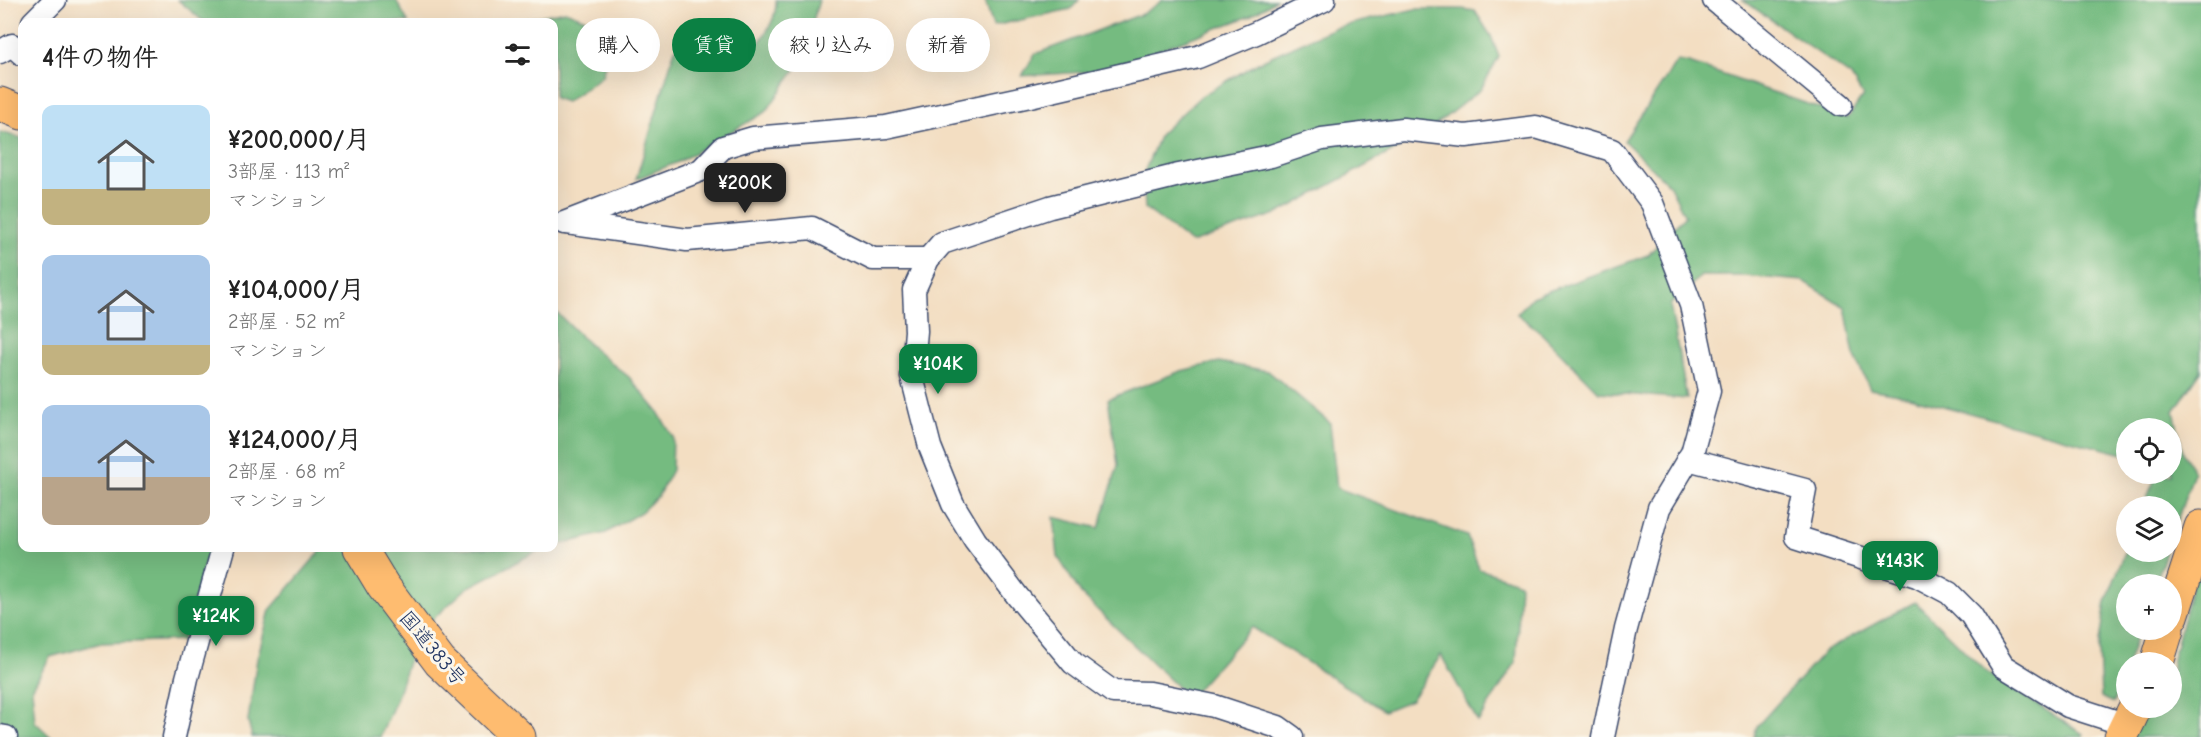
<!DOCTYPE html>
<html lang="ja">
<head>
<meta charset="utf-8">
<style>
	:root { --surface:#fff; --page:#f6f6f6; --text:#222; --muted:#767676; --accent:#0b8043 }
	body { margin:0; font-family:"Comic Neue","Klee One",sans-serif; background:var(--page); color:var(--text); height:100vh; display:flex; flex-direction:column; font-size:22px; white-space:nowrap }
	* { box-sizing:border-box; margin:0 }
	p { font-size:20px; color:var(--muted) }
	.icon { flex:none; width:33px; height:33px; fill:none; stroke:currentColor; stroke-width:2; stroke-linecap:round; stroke-linejoin:round }
	.map { position:relative; flex:1; overflow:hidden }
	.sheet { position:absolute; left:18px; top:18px; width:540px; height:534px; display:flex; flex-direction:column; background:var(--surface); border-radius:12px; box-shadow:0 6px 24px #0002 }
	.sheet>* { flex:none }
	.guide { position:absolute; left:576px; top:18px; width:570px; height:54px; display:flex; gap:12px }
	.controls { position:absolute; left:2116px; top:418px; display:grid; gap:12px }
	.controls a { display:grid; place-items:center; width:66px; height:66px; border-radius:50%; background:var(--surface); box-shadow:0 6px 24px #0002; font-size:30px }
	.price { position:absolute; translate:-50% -51px; padding:0 14px; border-radius:12px; background:var(--accent); color:#fff; font-size:20px; line-height:39px; filter:drop-shadow(0 2px 3px #0008) }
	.price::after { content:''; position:absolute; left:50%; top:36px; width:18px; height:14px; margin-left:-9px; background:inherit; clip-path:polygon(0 0,100% 0,50% 100%) }
	.price.current { background:#222; color:#fff }
	ul { padding:0; list-style:none }
	li { display:flex; align-items:center; gap:18px; height:150px; padding:0 24px }
	li span { display:grid; place-items:center; flex:none; width:168px; height:120px; border-radius:12px; color:#555 }
	li>.icon { margin-inline-start:auto }
	span .icon { width:72px; height:72px; fill:#fffc; stroke-width:1 }
	li b { font-size:26px }
	h2 { display:flex; justify-content:space-between; align-items:center; height:72px; padding:0 24px; font-size:26px }
	.tag { padding:0 21px; border-radius:27px; background:var(--surface); box-shadow:0 6px 24px #0002; font-size:21px; line-height:54px }
	.tag.current { background:var(--accent); color:#fff }
	.map>svg:first-child { display:block }
	.forest { fill:#74bb80; stroke:#48756f; stroke-width:1.5 }
	.lines { fill:none; stroke-linecap:round; stroke-linejoin:round }
	.minor-casing { stroke:#3b496d; stroke-width:25 }
	.highway-casing { stroke:#3b496d; stroke-width:35 }
	.minor { stroke:#fff; stroke-width:22 }
	.highway { stroke:#febc70; stroke-width:33 }
	.labels { text-anchor:middle; stroke-width:6; stroke-linejoin:round; paint-order:stroke }
	.street-label { font-size:20px; fill:#1b2f5e; stroke:#fbf7ec }
</style>
</head>
<body>
<div class="map">
<svg width="2201" height="737" viewBox="0 0 2201 737">
	<rect width="100%" height="100%" fill="#fbf7ec"/>
	<filter id="ink" filterUnits="userSpaceOnUse"><feTurbulence type="fractalNoise" baseFrequency=".0167" numOctaves="2"/><feDisplacementMap in="SourceGraphic" scale="12" xChannelSelector="R" yChannelSelector="G"/><feConvolveMatrix kernelMatrix="1 2 1 2 8 2 1 2 1" color-interpolation-filters="sRGB"/></filter>
	<filter id="wash" filterUnits="userSpaceOnUse"><feTurbulence type="fractalNoise" baseFrequency=".008" numOctaves="4" result="noise"/><feDisplacementMap in="SourceGraphic" scale="24" xChannelSelector="R" yChannelSelector="G"/><feGaussianBlur stdDeviation="1.35" result="paint"/><feColorMatrix in="noise" values="0 0 0 0 0 0 0 0 0 0 0 0 0 0 0 0 0 1.4 0 .05"/><feComposite in="paint" operator="in"/></filter>
	<g filter="url(#wash)">
		<rect width="100%" height="100%" fill="#f3dec2"/>
		<g class="forest">
			<polygon points="178,0 396,0 408,22 204,22"/>
			<path d="M776,0H819L802,60L766,112L678,162L636,179L675,49L690,40L743,58C760,44 777,23 776,0Z"/>
			<polygon points="985,0 1079,0 1071,9 993,26"/>
			<polygon points="1163,0 1276,0 1250,16 1101,71 1022,76 1035,54 1142,14"/>
			<polygon points="1743,0 2201,0 2201,371 2174,411 2183,452 2194,472 2172,535 2172,507 2143,507 2157,474 2172,474 2172,429 2127,429 2127,455 1898,394 1870,389 1854,355 1845,307 1804,281 1744,276 1701,276 1670,305 1687,399 1599,392 1538,330 1517,314 1532,297 1648,255 1685,216 1670,186 1624,141 1677,61 1689,63 1848,118 1863,96 1851,76"/>
			<polygon points="1415,9 1462,9 1475,11 1491,36 1499,57 1481,89 1424,134 1279,213 1191,243 1145,208 1143,175 1160,134 1201,96 1265,59 1334,28"/>
			<polygon points="565,11 614,30 602,76 566,102 554,98 554,22 511,22"/>
			<polygon points="0,132 22,138 22,548 209,548 183,640 101,643 50,657 32,689 35,722 51,737 0,737"/>
			<polygon points="554,310 596,351 629,377 658,412 673,437 672,470 658,496 641,512 606,533 554,546"/>
			<polygon points="1219,362 1268,371 1330,423 1337,488 1467,536 1479,569 1520,583 1516,662 1478,722 1441,655 1411,700 1384,711 1252,627 1189,698 1081,594 1058,557 1054,517 1099,528 1118,465 1108,399 1181,371"/>
			<polygon points="2127,547 2127,552 2166,552 2155,585 2127,585 2127,630 2139,630 2114,703 2101,697 2099,648 2106,602"/>
			<polygon points="323,548 548,548 541,549 467,588 432,620 410,656 396,700 380,737 252,737 248,721 257,659 270,610"/>
			<polygon points="2201,548 2201,737 2128,737 2140,708 2172,708 2172,663"/>
			<polygon points="1915,602 1985,671 2083,734 2083,737 1754,737 1757,726 1825,651"/>
		</g>
	</g>
	<g filter="url(#ink)">
		<g class="lines">
			<defs>
				<g id="minor">
					<polyline points="1714,0 1841,105"/>
					<polyline points="33,22 55,0"/>
					<polyline points="0,52 12,45 22,54"/>
					<polyline points="564,223 701,170 723,147 753,138 886,127 1030,96 1198,57 1256,33 1324,0"/>
					<polyline points="567,223 687,240 812,228 873,259 928,259"/>
					<polyline points="1688,459 1805,490 1796,537 1917,576 1949,593 1971,615 2003,666 2068,706 2127,725"/>
					<polyline points="0,736 6,737"/>
					<polyline points="174,737 187,678 223,548"/>
					<polyline points="1292,737 1278,727 1214,706 1150,693 1113,692 1073,663 1018,597 975,540 953,504 930,447 912,377 916,331 914,290 928,259 942,243 1050,207 1179,175 1271,156 1322,139 1403,129 1466,136 1536,127 1612,150 1652,203 1691,305 1709,391 1692,453 1659,508 1626,629 1603,737"/>
				</g>
				<g id="highway">
					<polyline points="0,104 22,113"/>
					<polyline points="360,548 383,586 440,662 519,737"/>
					<polyline points="2172,616 2201,527"/>
					<polyline points="2157,663 2167,630"/>
					<polyline points="2121,737 2135,708"/>
				</g>
			</defs>
			<use href="#minor" class="minor-casing"/>
			<use href="#highway" class="highway-casing"/>
			<use href="#minor" class="minor"/>
			<use href="#highway" class="highway"/>
		</g>
	</g>
	<g class="labels">
		<g class="street-label">
			<text transform="translate(433 648) rotate(50)" y="7">国道383号</text>
		</g>
	</g>
</svg>
<div class="controls">
<a><svg class="icon" aria-label="locate" viewBox="0 0 24 24"><circle cx="12" cy="12" r="6"/><path d="M12 2v4M12 18v4M2 12h4M18 12h4"/></svg></a>
<a><svg class="icon" aria-label="layers" viewBox="0 0 24 24"><path d="M12 4l9 5-9 5-9-5zM3 14l9 5 9-5"/></svg></a>
<a>+</a>
<a>−</a>
</div>
<b class="price current" style="left:745px;top:214px">¥200K</b>
<b class="price" style="left:938px;top:395px">¥104K</b>
<b class="price" style="left:1900px;top:592px">¥143K</b>
<b class="price" style="left:216px;top:647px">¥124K</b>
<div class="guide">
<a class="tag">購入</a>
<a class="tag current">賃貸</a>
<a class="tag">絞り込み</a>
<a class="tag">新着</a>
</div>
<section class="sheet">
<h2>4件の物件<svg class="icon" aria-label="filters" viewBox="0 0 24 24"><path d="M4 7h16M4 17h16"/><circle cx="9" cy="7" r="2"/><circle cx="15" cy="17" r="2"/></svg></h2>
<ul>
<li><span style="background:linear-gradient(#bfe0f5 70%,#c2b280 0)"><svg class="icon" aria-label="home" viewBox="0 0 24 24"><path d="M3 11l9-7 9 7M6 9v11h12V9"/></svg></span><div><b>¥200,000/月</b><p>3部屋 · 113 m²</p><p>マンション</p></div></li>
<li><span style="background:linear-gradient(#a9c7e8 75%,#c2b280 0)"><svg class="icon" aria-label="home" viewBox="0 0 24 24"><path d="M3 11l9-7 9 7M6 9v11h12V9"/></svg></span><div><b>¥104,000/月</b><p>2部屋 · 52 m²</p><p>マンション</p></div></li>
<li><span style="background:linear-gradient(#a9c7e8 60%,#b9a48a 0)"><svg class="icon" aria-label="home" viewBox="0 0 24 24"><path d="M3 11l9-7 9 7M6 9v11h12V9"/></svg></span><div><b>¥124,000/月</b><p>2部屋 · 68 m²</p><p>マンション</p></div></li>
</ul>
</section>
</div>
</body>
</html>
